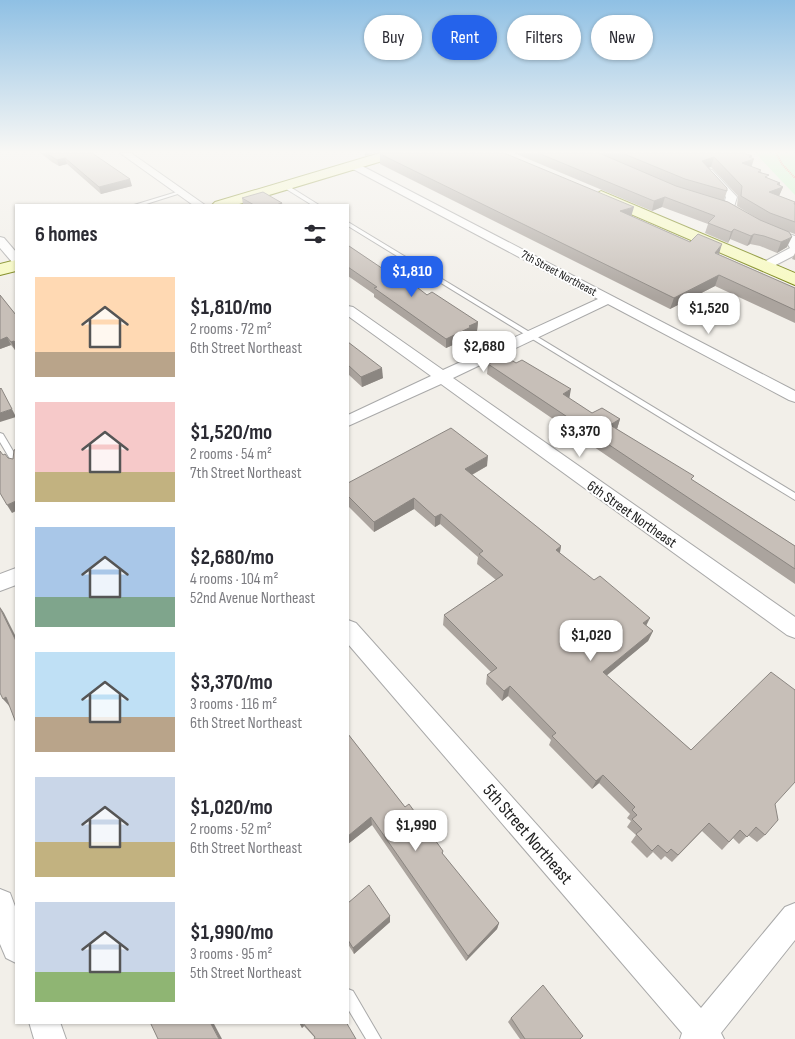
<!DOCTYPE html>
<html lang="en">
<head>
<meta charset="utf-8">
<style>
	:root { --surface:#fff; --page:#f7f7f7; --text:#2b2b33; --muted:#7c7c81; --accent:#2563eb }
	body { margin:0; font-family:"Sofia Sans Condensed",sans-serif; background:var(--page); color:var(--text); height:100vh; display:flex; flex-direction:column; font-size:19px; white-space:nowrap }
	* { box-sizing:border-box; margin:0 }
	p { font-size:16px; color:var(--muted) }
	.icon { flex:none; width:28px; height:28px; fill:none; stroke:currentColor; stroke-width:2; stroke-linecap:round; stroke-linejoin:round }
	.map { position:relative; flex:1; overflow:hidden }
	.panel { position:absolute; left:15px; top:204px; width:334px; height:820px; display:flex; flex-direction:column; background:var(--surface); border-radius:0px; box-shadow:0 1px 4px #0004 }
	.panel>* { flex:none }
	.hud { position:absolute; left:364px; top:15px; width:356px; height:45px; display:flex; gap:10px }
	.price { position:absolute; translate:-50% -42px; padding:0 11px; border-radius:10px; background:#fff; color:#222; font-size:16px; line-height:32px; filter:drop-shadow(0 1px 2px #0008) }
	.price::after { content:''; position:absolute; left:50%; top:30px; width:15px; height:11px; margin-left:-8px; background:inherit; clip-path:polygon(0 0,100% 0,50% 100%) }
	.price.on { background:var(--accent); color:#fff }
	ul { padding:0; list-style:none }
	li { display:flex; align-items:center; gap:15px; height:125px; padding:0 20px }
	li span { display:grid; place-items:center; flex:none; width:140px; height:100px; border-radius:0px; color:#555 }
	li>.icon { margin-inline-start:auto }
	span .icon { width:60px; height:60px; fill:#fffc; stroke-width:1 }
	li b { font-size:21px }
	h2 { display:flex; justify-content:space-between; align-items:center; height:60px; padding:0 20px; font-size:21px }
	.tag { padding:0 18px; border-radius:22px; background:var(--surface); box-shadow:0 1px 4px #0004; font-size:18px; line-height:45px }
	.tag.on { background:var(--accent); color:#fff }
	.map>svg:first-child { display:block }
	.park { fill:#c8facc }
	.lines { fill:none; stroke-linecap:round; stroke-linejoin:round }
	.lane-casing { stroke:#a9a9a9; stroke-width:2 }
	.street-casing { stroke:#a9a9a9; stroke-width:2 }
	.secondary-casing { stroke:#707d05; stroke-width:2 }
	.path { stroke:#fa8072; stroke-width:2; stroke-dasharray:1 1; stroke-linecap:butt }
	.lane { fill:#fff; fill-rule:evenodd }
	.street { fill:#fff; fill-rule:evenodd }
	.secondary { fill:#f7fabf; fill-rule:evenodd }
	.wall { fill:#aba49e; fill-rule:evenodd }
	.shaded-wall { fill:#8b8681 }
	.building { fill:#c7bfb8; stroke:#8b8681 }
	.labels { text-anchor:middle; stroke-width:4; stroke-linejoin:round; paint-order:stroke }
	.far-street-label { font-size:12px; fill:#222; stroke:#fff }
	.street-label { font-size:15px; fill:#222; stroke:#fff }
	.near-street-label { font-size:18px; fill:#222; stroke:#fff }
</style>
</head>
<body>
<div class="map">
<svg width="795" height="1039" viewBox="0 0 795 1039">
	<rect width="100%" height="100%" fill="#f2efe9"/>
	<polygon class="park" points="755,153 795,153 795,195"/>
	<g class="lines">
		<defs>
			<g id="lane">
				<polygon points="283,185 287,185 319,205 312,205 283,187"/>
				<polygon points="180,191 184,192 143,205 134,205"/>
				<polygon points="348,222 795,493 795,500 348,226"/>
				<polygon points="0,433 3,434 16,456 16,465 13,464 0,442"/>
				<polygon points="348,989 353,991 381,1039 366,1039 348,1009"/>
			</g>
			<g id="street">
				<polygon points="120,153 131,153 205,205 193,205"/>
				<polygon points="347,163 362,166 795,391 795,402 789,400 608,304 453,378 795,617 795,638 787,635 441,384 348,426 348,415 431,376 348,316 348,306 353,307 443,370 598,299 355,170 343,168 342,166"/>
				<polygon points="708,169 712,170 737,197 733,210 729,211 723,208 726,197 703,172"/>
				<polygon points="767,227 795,236 795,255 764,271 758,267 760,264 790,248 786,241 763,232 763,228"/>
				<polygon points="0,237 4,238 16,252 16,263 12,262 0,248"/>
				<polygon points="16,568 16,585 0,591 0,574"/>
				<polygon points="348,620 356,623 701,1008 785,907 795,903 795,940 721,1033 724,1039 680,1039 682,1033 348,644"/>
				<polygon points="0,889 10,893 16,909 16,963 6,958 0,944"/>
				<polygon points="29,1022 60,1022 66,1039 34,1039"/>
			</g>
			<g id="secondary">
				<polygon points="380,153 401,153 399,156 236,205 212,205 215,202"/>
				<polygon points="601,191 795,273 795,285 596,199 593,196"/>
				<polygon points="16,260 16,271 0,275 0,264"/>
			</g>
		</defs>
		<use href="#lane" class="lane-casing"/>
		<use href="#street" class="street-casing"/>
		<use href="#secondary" class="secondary-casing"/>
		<polyline class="path" points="776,153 782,164 795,178"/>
		<use href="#lane" class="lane"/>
		<use href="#street" class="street"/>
		<use href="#secondary" class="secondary"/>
	</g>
	<g class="wall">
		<polygon points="41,153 92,153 132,186 101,194 67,164 59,166 52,162"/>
		<path d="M514,153H744L752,156L751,158V167L761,170V172L768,178L780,183V185L783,187L779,196L795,202V234L781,229L787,247L777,253L760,246L750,244L747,246L730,239L728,243L705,233L708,224L662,207L652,211ZM711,167L738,196L737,206L763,222L724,200L727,191L708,168Z"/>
		<polygon points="380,154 632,216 795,288 795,323 715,286 670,309 380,164"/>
		<polygon points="242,198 282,203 283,205 243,205"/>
		<polygon points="348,246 398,279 478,322 477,331 471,334 471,337 446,348 374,297 374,294 348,276"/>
		<polygon points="795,253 795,260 792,259"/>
		<polygon points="0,295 16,315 16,349 15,350 11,345 0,349"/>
		<polygon points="348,342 383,378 362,387 348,374"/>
		<polygon points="488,364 569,399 592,413 620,419 617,429 692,480 795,546 795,584 487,374"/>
		<polygon points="487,466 472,475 561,546 560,553 653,631 648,641 606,675 691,750 775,804 765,835 757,842 748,835 739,844 733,838 722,850 702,831 672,862 665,856 661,860 653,852 647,858 631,842 636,835 627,827 631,821 627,818 630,814 599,783 592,789 549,745 551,740 508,696 502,701 486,684 487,675 491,672 443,625 444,615 496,580 477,564 478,557 440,524 435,527 414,509 374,532 348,506 348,483"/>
		<polygon points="348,734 405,807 443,851 443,855 499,923 497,929 466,961 372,825 348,844"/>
		<polygon points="348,903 390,916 390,922 354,954 348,944"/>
		<polygon points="511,1018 580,1039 520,1039 508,1022"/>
		<polygon points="299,1022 346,1022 315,1038 304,1026 302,1028"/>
	</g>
	<g class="shaded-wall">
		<polygon points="365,153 374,153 365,156"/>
		<polygon points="752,156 750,160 754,159 751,168 742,163 749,157"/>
		<polygon points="714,157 711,167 699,170 702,161"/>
		<polygon points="65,158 67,164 59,166 57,160"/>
		<polygon points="130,179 132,186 101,194 99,187"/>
		<polygon points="780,183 778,189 783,187 779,196 769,192 777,184"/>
		<polygon points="665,197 662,207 652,211 654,201"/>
		<polygon points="634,207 631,217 620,211"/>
		<polygon points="734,229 730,239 728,243 731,232"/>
		<polygon points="754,234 750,244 747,246 751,236"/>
		<polygon points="792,237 787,247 777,253 781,242"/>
		<polygon points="722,244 719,254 715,253"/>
		<polygon points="719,275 715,286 670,309 674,298"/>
		<polygon points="478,322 477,331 471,334 471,337 446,348 446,339 469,326"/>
		<polygon points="7,337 11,345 0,349 0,340"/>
		<polygon points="14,341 16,346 16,349 15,350 11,342"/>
		<polygon points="382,368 383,378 362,387 361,377"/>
		<polygon points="571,389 569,400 563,394"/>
		<polygon points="12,409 16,417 0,422 0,413"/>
		<polygon points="620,419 617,429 610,425"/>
		<polygon points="488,456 487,466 464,479 465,469"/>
		<polygon points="414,498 414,509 374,532 374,522"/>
		<polygon points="16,501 16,511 12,513 7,505"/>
		<polygon points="441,514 440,524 435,527 435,517"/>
		<polygon points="561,546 559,556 556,550"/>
		<polygon points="0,607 4,613 16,637 16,641 0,608"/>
		<polygon points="650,618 645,628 643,623"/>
		<polygon points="653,631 648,641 599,682 603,672"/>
		<polygon points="510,686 508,696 502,701 504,691"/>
		<polygon points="6,697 11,708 3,699"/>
		<polygon points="603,775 599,783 592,789 596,781"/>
		<polygon points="371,817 372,825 348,844 348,836"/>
		<polygon points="390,916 390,922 354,954 353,948"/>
		<polygon points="499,923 497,929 466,961 468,956"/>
		<polygon points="210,1022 213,1022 222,1039 219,1039"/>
		<polygon points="302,1022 304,1026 302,1028 300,1024"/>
	</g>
	<g class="building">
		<polygon points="46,153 92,153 130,179 99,187 65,158 57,160"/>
		<polygon points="385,153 504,153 634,207 620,211 690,242 698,234 722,244 715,253 795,288 795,310 719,275 674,298 380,154"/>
		<polygon points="538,153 599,153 676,186 728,202 760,220 789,232 792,237 781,242 764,236 754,234 751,236 734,229 731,232 708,223 715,216 665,197 654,201"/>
		<polygon points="622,153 744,153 752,156 749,157 754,159 742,163 761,170 758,172 769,175 765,177 780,183 777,184 783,187 769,192 795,202 794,204 795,204 795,222 770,213 741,196 742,186 714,157 702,161 727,188 727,191 685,179"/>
		<polygon points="263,192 282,203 276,205 254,205 242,198"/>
		<polygon points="349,246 398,279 404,277 427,295 432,292 478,322 469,326 471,327 446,339 374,288 377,287 348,267 348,246"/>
		<polygon points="0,295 16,315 16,344 14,341 11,342 7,337 0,340"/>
		<polygon points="348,342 382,368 361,377 348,365"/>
		<polygon points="505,356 516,363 522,360 571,389 563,394 592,413 602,408 620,419 610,425 694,476 691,479 795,546 795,569 488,364"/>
		<polygon points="1,388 12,409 0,413 0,389"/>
		<polygon points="451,428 488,456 465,469 561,546 556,550 594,580 600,576 650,618 643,623 653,631 603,672 691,750 771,672 795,690 795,782 775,804 778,820 765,835 756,827 747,837 740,830 729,842 709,823 678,855 671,849 667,853 658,845 652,851 636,834 642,829 632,819 637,815 632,810 635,807 603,775 596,781 552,736 556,733 510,686 504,691 487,675 497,668 444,615 503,575 479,554 483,551 441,514 435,517 414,498 374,522 348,496 348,483"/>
		<polygon points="16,449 16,501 7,505 0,493 0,451 3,455 5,454 8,458 13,459 14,450"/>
		<polygon points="0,608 16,641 16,723 6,697 3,699 0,693"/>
		<polygon points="348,734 405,807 409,804 443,851 442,853 499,923 468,956 371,817 348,836"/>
		<polygon points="369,885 390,916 353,948 348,940 348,903"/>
		<polygon points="543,985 583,1036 580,1039 525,1039 511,1018"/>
		<polygon points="150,1022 210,1022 219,1039 158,1039"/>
		<polygon points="302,1022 346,1022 356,1039 314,1039 315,1037"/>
	</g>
	<linearGradient id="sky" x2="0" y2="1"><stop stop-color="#8fc0e4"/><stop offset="0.51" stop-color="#f9f8f5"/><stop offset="1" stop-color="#f9f8f5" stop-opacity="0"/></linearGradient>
	<rect width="795" height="298" fill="url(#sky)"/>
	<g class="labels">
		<g class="far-street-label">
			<text transform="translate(559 273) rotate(28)" y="4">7th Street Northeast</text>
		</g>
		<g class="street-label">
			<text transform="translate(632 514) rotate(35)" y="5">6th Street Northeast</text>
		</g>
		<g class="near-street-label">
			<text transform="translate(528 834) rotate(49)" y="6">5th Street Northeast</text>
		</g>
	</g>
</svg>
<b class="price on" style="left:412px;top:298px">$1,810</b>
<b class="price" style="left:709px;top:335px">$1,520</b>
<b class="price" style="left:484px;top:373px">$2,680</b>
<b class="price" style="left:580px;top:458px">$3,370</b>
<b class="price" style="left:591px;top:662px">$1,020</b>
<b class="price" style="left:416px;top:852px">$1,990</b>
<div class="hud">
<a class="tag">Buy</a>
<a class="tag on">Rent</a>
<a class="tag">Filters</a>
<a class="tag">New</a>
</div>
<section class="panel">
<h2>6 homes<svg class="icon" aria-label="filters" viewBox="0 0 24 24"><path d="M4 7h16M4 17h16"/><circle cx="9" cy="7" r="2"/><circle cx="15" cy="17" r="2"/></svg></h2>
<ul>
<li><span style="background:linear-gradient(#ffd9b3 75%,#b9a48a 0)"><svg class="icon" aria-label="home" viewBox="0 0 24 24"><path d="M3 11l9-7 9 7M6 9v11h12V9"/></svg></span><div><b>$1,810/mo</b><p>2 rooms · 72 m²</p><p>6th Street Northeast</p></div></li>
<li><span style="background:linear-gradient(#f6c9c9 70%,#c2b280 0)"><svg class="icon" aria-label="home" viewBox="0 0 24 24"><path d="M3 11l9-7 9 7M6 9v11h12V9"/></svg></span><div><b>$1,520/mo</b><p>2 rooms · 54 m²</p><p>7th Street Northeast</p></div></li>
<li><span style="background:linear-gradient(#a9c7e8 70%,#7fa58c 0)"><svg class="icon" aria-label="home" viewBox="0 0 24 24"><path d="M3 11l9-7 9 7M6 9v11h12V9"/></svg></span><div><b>$2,680/mo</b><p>4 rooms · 104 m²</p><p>52nd Avenue Northeast</p></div></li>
<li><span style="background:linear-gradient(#bfe0f5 65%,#b9a48a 0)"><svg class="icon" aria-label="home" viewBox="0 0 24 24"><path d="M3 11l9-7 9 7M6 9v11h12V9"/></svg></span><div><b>$3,370/mo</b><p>3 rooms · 116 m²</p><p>6th Street Northeast</p></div></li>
<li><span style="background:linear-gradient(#c9d6e8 65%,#c2b280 0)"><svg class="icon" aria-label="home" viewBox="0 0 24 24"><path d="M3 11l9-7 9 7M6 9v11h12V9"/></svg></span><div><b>$1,020/mo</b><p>2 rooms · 52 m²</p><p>6th Street Northeast</p></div></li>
<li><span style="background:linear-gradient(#c9d6e8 70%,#8fb573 0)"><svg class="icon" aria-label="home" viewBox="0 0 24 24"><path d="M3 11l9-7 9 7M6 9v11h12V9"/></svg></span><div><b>$1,990/mo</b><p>3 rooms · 95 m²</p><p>5th Street Northeast</p></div></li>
</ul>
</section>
</div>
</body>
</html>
